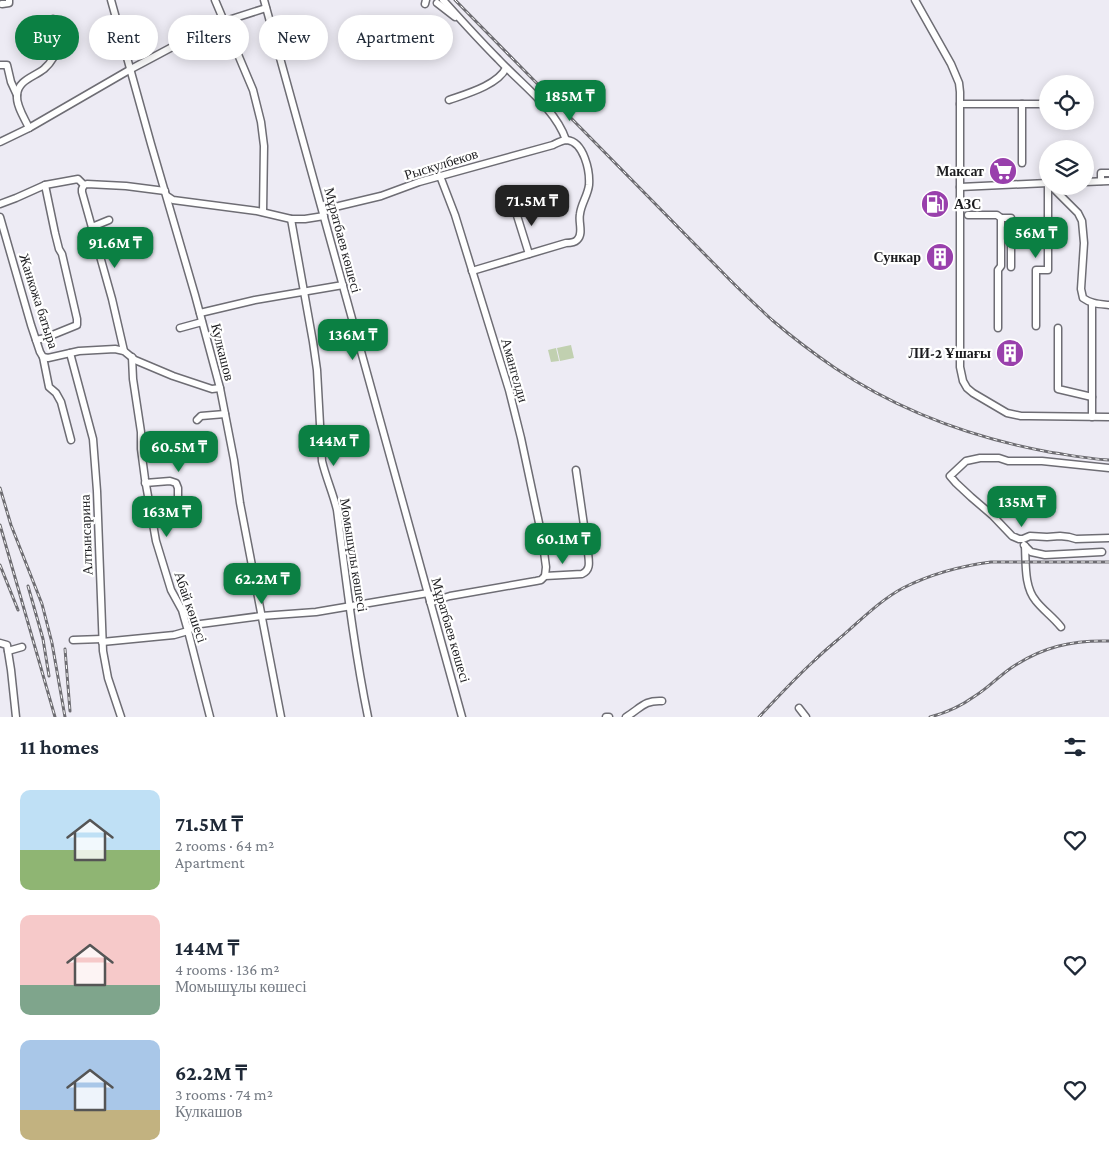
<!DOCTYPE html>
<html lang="en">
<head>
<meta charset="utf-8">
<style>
	:root { --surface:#fff; --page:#f2f2f3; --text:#1f2937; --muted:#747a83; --accent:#0b8043 }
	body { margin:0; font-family:"Crimson Pro",serif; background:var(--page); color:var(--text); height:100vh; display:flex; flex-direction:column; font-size:19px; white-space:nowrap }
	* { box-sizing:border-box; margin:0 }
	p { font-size:16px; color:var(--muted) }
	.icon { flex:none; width:28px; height:28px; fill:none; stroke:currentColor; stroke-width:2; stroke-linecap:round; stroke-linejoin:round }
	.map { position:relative; height:717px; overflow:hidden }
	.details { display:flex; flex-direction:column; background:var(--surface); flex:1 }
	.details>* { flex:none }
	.guide { position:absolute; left:15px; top:15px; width:500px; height:45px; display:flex; gap:10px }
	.tools { position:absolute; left:1039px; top:75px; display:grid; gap:10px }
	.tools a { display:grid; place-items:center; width:55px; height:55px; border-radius:50%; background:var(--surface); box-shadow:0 2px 12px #0003; font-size:25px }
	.price { position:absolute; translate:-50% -42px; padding:0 11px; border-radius:10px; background:var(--accent); color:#fff; font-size:16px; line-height:32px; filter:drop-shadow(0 1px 2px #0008) }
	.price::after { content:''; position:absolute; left:50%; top:30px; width:15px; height:11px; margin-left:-8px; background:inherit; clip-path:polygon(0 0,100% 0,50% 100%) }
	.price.on { background:#222; color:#fff }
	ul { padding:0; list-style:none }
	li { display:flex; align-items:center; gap:15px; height:125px; padding:0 20px }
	li span { display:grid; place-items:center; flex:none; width:140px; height:100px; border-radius:10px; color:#555 }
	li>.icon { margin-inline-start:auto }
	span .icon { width:60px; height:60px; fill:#fffc; stroke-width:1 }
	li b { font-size:21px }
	h2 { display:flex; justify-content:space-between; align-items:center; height:60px; padding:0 20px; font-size:21px }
	.chip { padding:0 18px; border-radius:22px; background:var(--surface); box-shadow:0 2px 12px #0003; font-size:18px; line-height:45px }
	.chip.on { background:var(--accent); color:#fff }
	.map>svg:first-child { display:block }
	.park { fill:#c1d0b0 }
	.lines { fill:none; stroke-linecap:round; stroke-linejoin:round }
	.minor-casing { stroke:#6e6d74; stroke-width:9 }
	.minor { stroke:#fff; stroke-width:6 }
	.rail-casing { stroke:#6e6d72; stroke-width:3 }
	.rail { stroke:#fff; stroke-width:1; stroke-dasharray:4; stroke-linecap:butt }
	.labels { text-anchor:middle; stroke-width:4.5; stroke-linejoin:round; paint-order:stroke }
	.street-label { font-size:14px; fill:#1c1c1f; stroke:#fff }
	.poi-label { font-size:14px; font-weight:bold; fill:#1c1c1f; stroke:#fff; text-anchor:end }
</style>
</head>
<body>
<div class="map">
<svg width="1109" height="717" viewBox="0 0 1109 717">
	<rect width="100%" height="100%" fill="#edebf4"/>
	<g class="park">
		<polygon points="571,345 574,358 560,361 557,348"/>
		<polygon points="556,348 559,361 551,362 548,350"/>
	</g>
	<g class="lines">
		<defs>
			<g id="minor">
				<polyline points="111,0 151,144 195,295 220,388 234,460 240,503 281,717"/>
				<polyline points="215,0 253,90 261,122 264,146 263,212"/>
				<polyline points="264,0 462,717"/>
				<path d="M443,0C461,20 479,40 498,59C521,84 555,108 566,140"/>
				<polyline points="915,0 951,64 959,83 960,92 960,367 963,381 967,388 973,393 1007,413 1021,416 1029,416 1109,417"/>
				<polyline points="437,3 455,17"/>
				<polyline points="2,4 9,3 9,0"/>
				<polyline points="425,4 426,0"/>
				<polyline points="0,65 7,65 11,82 17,95"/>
				<path d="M449,100C466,94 498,85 506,68"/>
				<polyline points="960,104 1048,104"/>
				<path d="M29,128C25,119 16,106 17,95C18,80 34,77 44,69C51,63 58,52 59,42C60,35 55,26 53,19"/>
				<polyline points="0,142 29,128 131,69 206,29 216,24 266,8"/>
				<polyline points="1022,163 1022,104"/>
				<polyline points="440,176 455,215 509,390 521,438 542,537 546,567 545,576"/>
				<polyline points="1101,181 1101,173 1109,173"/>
				<polyline points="1085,182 1109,181"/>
				<polyline points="84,185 82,189 82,192 112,299 124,351"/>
				<polyline points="84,185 87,184 126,186 165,191"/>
				<path d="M1051,186L1078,213L1082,221L1084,243L1081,289L1083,298C1091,304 1100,304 1109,305"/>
				<polyline points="960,187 1048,183"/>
				<polyline points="167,196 173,200 257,211 291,219 305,219 324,216"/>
				<polyline points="0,204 16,198 45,185 78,179 84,185"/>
				<polyline points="514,206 529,254"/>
				<path d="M322,207L339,206L381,196L419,182L553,145C557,143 562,140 567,140C584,142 590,171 589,185C588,195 581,204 580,214C578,222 584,234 577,240C574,243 569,243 566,243L472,271"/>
				<polyline points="968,215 997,215 1001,218 1001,266 998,270 998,328"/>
				<polyline points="0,217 31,325 40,352 43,357 48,358 79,351 115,349 124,351 135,360 173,376 212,389 220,388"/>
				<polyline points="1001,218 1011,218 1011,267"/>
				<path d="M291,219L313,342L317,370L322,461C326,478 333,493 337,510C346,579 354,649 368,717"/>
				<polyline points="92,227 109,220"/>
				<polyline points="1092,303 1092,417"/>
				<polyline points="200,313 255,300 343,285"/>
				<polyline points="1036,326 1036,270 1048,270 1048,186"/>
				<polyline points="180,328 202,322"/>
				<polyline points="1058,328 1058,389 1092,397"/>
				<polyline points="36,340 45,338 77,325 77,319 62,254 59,249 55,233 45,185"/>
				<polyline points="70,353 93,439 97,491 103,651 108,678 121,717"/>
				<polyline points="43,357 49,387 56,393 61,402 71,440"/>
				<polyline points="132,357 133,379 141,432 141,449 145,479 156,541 171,590 182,610 188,631 210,717"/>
				<polyline points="197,420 201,416 225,414"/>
				<polyline points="1109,468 1042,461 1008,461 999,458 980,458 966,461 950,476 956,483 971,497 992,515 1012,536 1019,539 1023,539 1030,536 1047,537 1060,536 1069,537 1076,539 1109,538"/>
				<polyline points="145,483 170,481 176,483 178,488 178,503"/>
				<polyline points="1024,545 1031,552 1045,555 1102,552"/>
				<path d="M1025,546C1026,563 1024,587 1036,601C1043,610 1053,617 1061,627"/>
				<path d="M430,602L450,596L536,581L541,580L545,576L582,574C591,570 589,562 588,553L576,470"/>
				<polyline points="73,640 102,639"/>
				<polyline points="102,642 174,635 188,631 193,625 261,616 316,612 428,593"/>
				<polyline points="0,643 7,645 11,670 16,717"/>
				<polyline points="8,651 22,647"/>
				<polyline points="799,708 806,717"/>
				<polyline points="606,717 609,717"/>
				<path d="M626,717C641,708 644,700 662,701"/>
			</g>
		</defs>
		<use href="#minor" class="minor-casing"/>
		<use href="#minor" class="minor"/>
		<defs>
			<g id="rail">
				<path d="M455,0L731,281C744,294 758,307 772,320C792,337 813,353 835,368C899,411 974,438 1049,452C1069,455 1089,459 1109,460"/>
				<polyline points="0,488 11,525 42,604 52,643 65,717"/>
				<polyline points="0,525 55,717"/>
				<polyline points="0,565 18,610"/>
				<polyline points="28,586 43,639 49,676"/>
				<polyline points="65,649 70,711"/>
				<path d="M759,717C777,698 795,678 815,660C826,649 838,640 849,630C866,615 884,598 903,588C931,574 960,566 991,562H1109"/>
				<path d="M930,717C946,713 961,706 975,696C988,688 998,677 1011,668C1042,647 1072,640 1109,641"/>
			</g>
		</defs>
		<use href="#rail" class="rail-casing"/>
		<use href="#rail" class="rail"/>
	</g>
	<defs>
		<symbol id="supermarket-disc" viewBox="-11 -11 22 22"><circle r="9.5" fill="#9940ac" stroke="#fff"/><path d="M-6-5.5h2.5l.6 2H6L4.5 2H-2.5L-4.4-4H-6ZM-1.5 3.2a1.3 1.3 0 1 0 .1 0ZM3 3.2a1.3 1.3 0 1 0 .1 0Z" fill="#fff"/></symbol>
		<symbol id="fuel-disc" viewBox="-11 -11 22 22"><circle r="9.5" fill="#9940ac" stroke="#fff"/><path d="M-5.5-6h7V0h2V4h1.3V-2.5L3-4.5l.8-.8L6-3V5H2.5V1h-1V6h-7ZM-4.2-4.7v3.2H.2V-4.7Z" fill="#fff"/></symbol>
		<symbol id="building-disc" viewBox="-11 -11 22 22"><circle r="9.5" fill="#9940ac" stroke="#fff"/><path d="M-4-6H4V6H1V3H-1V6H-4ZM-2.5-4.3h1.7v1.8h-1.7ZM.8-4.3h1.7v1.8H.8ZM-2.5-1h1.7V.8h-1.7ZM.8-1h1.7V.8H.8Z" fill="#fff"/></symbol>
	</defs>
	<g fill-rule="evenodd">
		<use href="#supermarket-disc" x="987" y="155" width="32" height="32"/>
		<use href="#fuel-disc" x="919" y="188" width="32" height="32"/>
		<use href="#building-disc" x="924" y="241" width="32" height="32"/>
		<use href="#building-disc" x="994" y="337" width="32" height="32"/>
	</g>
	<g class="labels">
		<g class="street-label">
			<text transform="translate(441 164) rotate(-17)" y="5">Рыскулбеков</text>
			<text transform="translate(343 240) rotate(75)" y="5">Мұратбаев көшесі</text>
			<text transform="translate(39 301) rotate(72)" y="5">Жанкожа батыра</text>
			<text transform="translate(223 352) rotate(76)" y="5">Кулкашов</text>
			<text transform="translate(515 370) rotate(74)" y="5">Амангелди</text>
			<text transform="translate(86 535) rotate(-92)" y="5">Алтынсарина</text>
			<text transform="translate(354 555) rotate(81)" y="5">Момышұлы көшесі</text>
			<text transform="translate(191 607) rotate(71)" y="5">Абай көшесі</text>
			<text transform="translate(451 630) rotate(74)" y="5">Мұратбаев көшесі</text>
		</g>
		<g class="poi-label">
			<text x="984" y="176">Максат</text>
			<text x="954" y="209" text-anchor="start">АЗС</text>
			<text x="921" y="262">Сункар</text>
			<text x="991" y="358">ЛИ-2 Ұшағы</text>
		</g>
	</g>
</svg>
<div class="tools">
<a><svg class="icon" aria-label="locate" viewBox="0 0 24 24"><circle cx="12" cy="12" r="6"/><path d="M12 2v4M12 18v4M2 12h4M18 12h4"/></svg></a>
<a><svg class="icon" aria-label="layers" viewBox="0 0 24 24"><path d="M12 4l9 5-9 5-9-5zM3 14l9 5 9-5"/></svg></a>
</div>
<b class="price" style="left:570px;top:122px">185M ₸</b>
<b class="price on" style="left:532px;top:227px">71.5M ₸</b>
<b class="price" style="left:1036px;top:259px">56M ₸</b>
<b class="price" style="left:115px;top:269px">91.6M ₸</b>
<b class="price" style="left:353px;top:361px">136M ₸</b>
<b class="price" style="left:334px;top:467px">144M ₸</b>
<b class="price" style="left:179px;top:473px">60.5M ₸</b>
<b class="price" style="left:1022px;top:528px">135M ₸</b>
<b class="price" style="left:167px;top:538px">163M ₸</b>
<b class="price" style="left:563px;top:565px">60.1M ₸</b>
<b class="price" style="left:262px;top:605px">62.2M ₸</b>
<div class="guide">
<a class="chip on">Buy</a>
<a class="chip">Rent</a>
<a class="chip">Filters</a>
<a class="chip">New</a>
<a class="chip">Apartment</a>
</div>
</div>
<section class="details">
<h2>11 homes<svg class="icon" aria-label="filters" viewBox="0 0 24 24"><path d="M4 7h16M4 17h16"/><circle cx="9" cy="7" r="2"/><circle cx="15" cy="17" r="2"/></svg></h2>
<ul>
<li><span style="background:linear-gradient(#bfe0f5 60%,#8fb573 0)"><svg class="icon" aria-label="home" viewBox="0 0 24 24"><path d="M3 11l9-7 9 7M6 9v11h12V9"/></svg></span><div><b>71.5M ₸</b><p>2 rooms · 64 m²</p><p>Apartment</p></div><svg class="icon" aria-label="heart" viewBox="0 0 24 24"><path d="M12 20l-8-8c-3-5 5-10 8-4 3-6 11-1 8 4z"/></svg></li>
<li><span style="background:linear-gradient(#f6c9c9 70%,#7fa58c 0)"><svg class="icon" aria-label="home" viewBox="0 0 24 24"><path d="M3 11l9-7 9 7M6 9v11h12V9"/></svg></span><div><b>144M ₸</b><p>4 rooms · 136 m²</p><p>Момышұлы көшесі</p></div><svg class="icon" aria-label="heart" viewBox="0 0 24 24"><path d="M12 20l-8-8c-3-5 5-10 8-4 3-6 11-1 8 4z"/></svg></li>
<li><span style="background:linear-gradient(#a9c7e8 70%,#c2b280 0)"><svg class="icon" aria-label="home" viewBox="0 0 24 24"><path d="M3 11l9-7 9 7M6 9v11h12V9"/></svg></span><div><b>62.2M ₸</b><p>3 rooms · 74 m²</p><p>Кулкашов</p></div><svg class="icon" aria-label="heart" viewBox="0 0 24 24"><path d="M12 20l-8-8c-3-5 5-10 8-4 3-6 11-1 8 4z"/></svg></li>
</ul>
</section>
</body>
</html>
